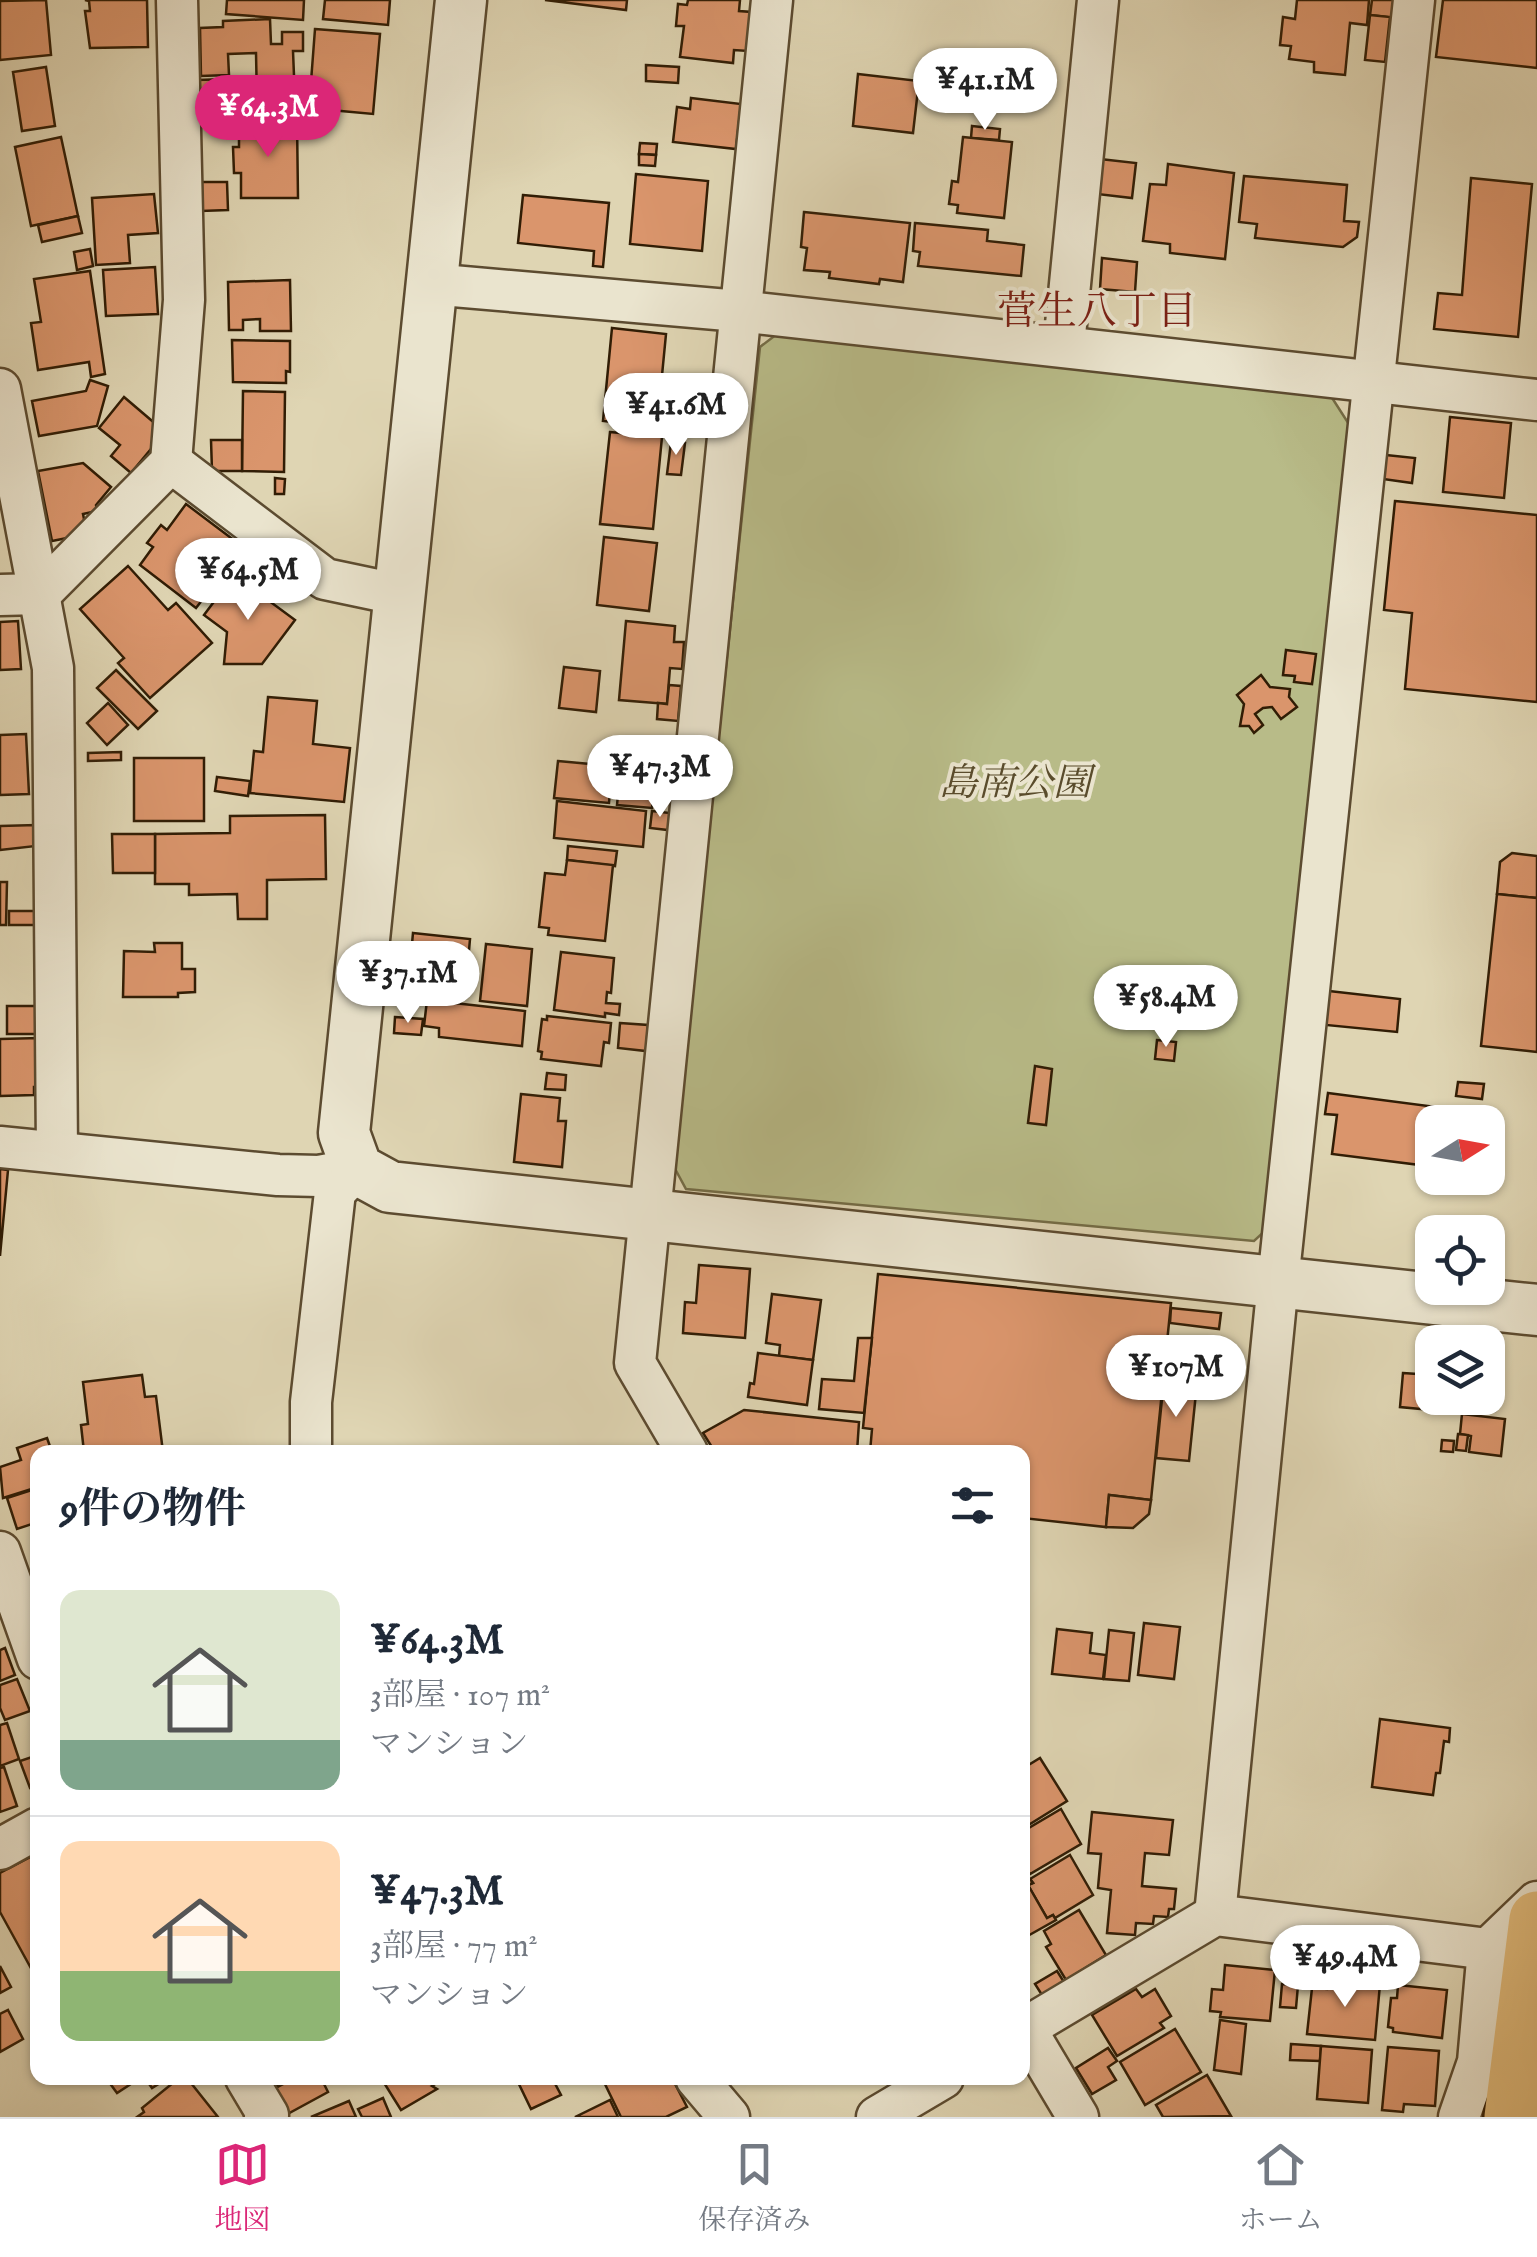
<!DOCTYPE html>
<html lang="ja">
<head>
<meta charset="utf-8">
<style>
	:root { --surface:#fff; --page:#f6f6f7; --text:#1f2937; --muted:#747a83; --line:#e0e1e3; --accent:#db2777 }
	body { margin:0; font-family:"IM FELL English","Noto Serif JP",serif; background:var(--page); color:var(--text); height:100vh; display:flex; flex-direction:column; font-size:38px; white-space:nowrap }
	* { box-sizing:border-box; margin:0 }
	p { font-size:32px; color:var(--muted) }
	.icon { flex:none; width:55px; height:55px; fill:none; stroke:currentColor; stroke-width:2; stroke-linecap:round; stroke-linejoin:round }
	.map { position:relative; flex:1; overflow:hidden }
	.details { position:absolute; left:30px; top:1445px; width:1000px; height:640px; display:flex; flex-direction:column; background:var(--surface); border-radius:20px; box-shadow:0 2px 8px #0004 }
	.details>* { flex:none }
	.needle { width:65px; rotate:79deg }
	.buttons { position:absolute; left:1415px; top:1105px; display:grid; gap:20px }
	.buttons a { display:grid; place-items:center; width:90px; height:90px; border-radius:20px; background:var(--surface); box-shadow:0 2px 8px #0004; font-size:50px }
	.price { position:absolute; translate:-50% -85px; padding:0 22px; border-radius:35px; background:#fff; color:#222; font-size:32px; line-height:65px; filter:drop-shadow(0 2px 5px #0008) }
	.price::after { content:''; position:absolute; left:50%; top:60px; width:30px; height:22px; margin-left:-15px; background:inherit; clip-path:polygon(0 0,100% 0,50% 100%) }
	.price.active { background:var(--accent); color:#fff }
	ul { padding:0; list-style:none }
	li { display:flex; align-items:center; gap:30px; height:250px; padding:0 30px }
	li+li { border-top:2px solid var(--line) }
	li span { display:grid; place-items:center; flex:none; width:280px; height:200px; border-radius:20px; color:#555 }
	li>.icon { margin-inline-start:auto }
	span .icon { width:120px; height:120px; fill:#fffc; stroke-width:1 }
	li b { font-size:42px }
	h2 { display:flex; justify-content:space-between; align-items:center; height:120px; padding:0 30px; font-size:42px }
	.menu { display:flex; justify-content:space-around; align-items:center; height:140px; border-top:2px solid var(--line); background:var(--surface); font-size:28px; color:var(--muted) }
	.menu a { display:grid; justify-items:center; gap:5px }
	.menu .active { color:var(--accent) }
	.map>svg:first-child { display:block }
	.green { fill:#b8bb88; stroke:#746c46; stroke-width:2.5 }
	.building { fill:#da956c; stroke:#311d05; stroke-width:2.5 }
	.lines { fill:none; stroke-linecap:round; stroke-linejoin:round }
	.minor-casing { stroke:#5c4b30; stroke-width:45 }
	.tertiary-casing { stroke:#5c4b30; stroke-width:55 }
	.primary-casing { stroke:#311d05; stroke-width:60 }
	.minor { stroke:#eae4ce; stroke-width:40 }
	.tertiary { stroke:#eae4ce; stroke-width:50 }
	.primary { stroke:#e0ba7a; stroke-width:55 }
	.labels { text-anchor:middle; stroke-width:8; stroke-linejoin:round; paint-order:stroke }
	.park-label { font-size:38px; font-style:italic; fill:#5a4c2c; stroke:#eae4ce }
	.neighbourhood-label { font-size:40px; fill:#7a1f14; stroke:#eae4ce }
</style>
</head>
<body>
<div class="map">
<svg width="1537" height="2117" viewBox="0 0 1537 2117">
	<rect width="100%" height="100%" fill="#dfd5b3"/>
	<filter id="stains"><feTurbulence type="fractalNoise" baseFrequency=".002" numOctaves="4"/><feColorMatrix values="0 0 0 0 .2 0 0 0 0 .09 0 0 0 0 .02 0 0 0 .5 -.17"/></filter>
	<radialGradient id="worn" r=".72"><stop offset=".6" stop-color="#630" stop-opacity="0"/><stop offset="1" stop-color="#630" stop-opacity=".3"/></radialGradient>
	<polygon class="green" points="777,334 1327,390 1354,432 1266,1230 1254,1241 686,1189 673,1165 760,347"/>
	<g class="building">
		<polygon points="46,0 51,55 0,60 0,1"/>
		<polygon points="85,0 147,0 148,47 90,48 85,11 90,11 89,1"/>
		<polygon points="227,0 304,0 303,20 226,14"/>
		<polygon points="325,0 390,0 388,25 323,19"/>
		<polygon points="545,0 627,0 626,10"/>
		<polygon points="688,0 740,0 739,11 752,12 748,51 734,50 733,63 680,57 684,26 676,26 678,4 687,5"/>
		<polygon points="1297,0 1369,0 1367,25 1350,23 1345,75 1314,72 1314,62 1289,59 1291,46 1280,45 1283,17 1295,19"/>
		<polygon points="1372,0 1397,0 1395,18 1370,15"/>
		<polygon points="1443,0 1537,0 1537,68 1436,57"/>
		<polygon points="1370,15 1390,17 1385,62 1365,60"/>
		<polygon points="270,19 271,44 282,44 282,32 303,32 303,51 293,51 295,100 257,102 256,53 228,54 229,75 201,76 200,28 223,27 223,21"/>
		<polygon points="315,29 380,34 373,114 309,108"/>
		<polygon points="646,65 679,67 678,83 646,81"/>
		<polygon points="46,67 55,126 22,131 13,72"/>
		<polygon points="858,74 919,81 913,133 853,126"/>
		<polygon points="227,79 228,118 199,119 198,80"/>
		<polygon points="691,98 741,104 736,149 673,142 677,107 690,109"/>
		<polygon points="297,121 298,198 241,198 241,173 234,173 233,147 239,147 239,122"/>
		<polygon points="972,126 1000,129 999,140 971,138"/>
		<polygon points="61,137 78,216 31,226 15,147"/>
		<polygon points="963,137 1012,142 1004,218 957,213 958,205 949,204 952,181 958,182"/>
		<polygon points="640,143 657,144 656,155 639,154"/>
		<polygon points="639,154 656,155 655,166 639,165"/>
		<polygon points="1100,159 1136,163 1132,198 1097,194"/>
		<polygon points="1168,164 1234,173 1225,259 1170,253 1170,244 1143,241 1150,184 1166,185"/>
		<polygon points="636,174 708,181 702,251 630,244"/>
		<polygon points="1244,176 1347,185 1344,221 1359,222 1357,237 1343,247 1255,238 1257,224 1239,222"/>
		<polygon points="1471,178 1532,184 1518,337 1434,329 1438,293 1462,295"/>
		<polygon points="201,182 227,182 228,210 201,211"/>
		<polygon points="154,194 158,233 128,235 130,263 96,265 92,198"/>
		<polygon points="523,195 609,203 603,267 593,266 594,251 518,243"/>
		<polygon points="804,212 910,223 903,282 880,279 879,284 829,278 830,272 804,270 807,248 801,247"/>
		<polygon points="78,216 82,233 42,242 38,225"/>
		<polygon points="915,223 988,230 987,241 1024,245 1021,276 918,266 920,252 913,251"/>
		<polygon points="90,249 93,266 77,270 74,252"/>
		<polygon points="1102,258 1137,262 1135,292 1100,289"/>
		<polygon points="155,267 158,314 106,316 103,270"/>
		<polygon points="90,271 105,374 91,377 89,362 38,370 31,323 41,322 34,279"/>
		<polygon points="290,280 291,331 260,331 260,319 243,320 243,330 229,330 228,282"/>
		<polygon points="612,328 666,334 657,427 603,421"/>
		<polygon points="232,340 290,341 290,372 286,371 286,383 233,382"/>
		<polygon points="90,380 108,386 97,426 39,436 32,401 86,391"/>
		<polygon points="678,390 690,392 686,426 674,424"/>
		<polygon points="243,391 285,392 284,472 242,471"/>
		<polygon points="124,397 165,432 131,473 111,456 120,445 99,428"/>
		<polygon points="1450,417 1511,423 1504,498 1443,492"/>
		<polygon points="610,432 662,437 653,529 600,524"/>
		<polygon points="211,440 242,440 242,471 212,471"/>
		<polygon points="671,442 685,443 681,475 667,474"/>
		<polygon points="1386,455 1415,458 1412,483 1383,479"/>
		<polygon points="83,463 111,487 96,505 97,511 83,514 87,534 52,541 38,471"/>
		<polygon points="275,478 285,479 284,494 275,494"/>
		<polygon points="1395,501 1537,515 1537,702 1405,689 1412,613 1384,610"/>
		<polygon points="186,504 243,547 196,608 140,565 153,547 147,543 161,525 167,530"/>
		<polygon points="604,537 657,543 649,611 597,605"/>
		<polygon points="262,557 292,578 286,588 255,566"/>
		<polygon points="243,563 276,587 267,599 234,575"/>
		<polygon points="128,566 168,610 176,603 212,643 150,698 118,663 124,658 80,609"/>
		<polygon points="234,575 295,620 262,664 224,664 227,632 204,615"/>
		<polygon points="18,621 21,669 0,670 0,622"/>
		<polygon points="626,621 675,626 674,642 684,642 682,669 670,668 667,704 619,700"/>
		<polygon points="1286,650 1316,654 1312,684 1294,682 1295,676 1283,675"/>
		<polygon points="564,667 600,671 596,712 559,708"/>
		<polygon points="116,670 157,711 138,729 97,688"/>
		<polygon points="1261,675 1270,687 1290,689 1289,697 1297,707 1281,719 1272,707 1263,708 1255,714 1263,725 1254,733 1249,726 1240,726 1244,704 1237,695"/>
		<polygon points="669,685 681,686 678,721 657,719 658,703 667,704"/>
		<polygon points="268,697 317,701 313,744 350,748 344,802 250,793 254,751 263,752"/>
		<polygon points="108,703 128,725 107,745 87,723"/>
		<polygon points="26,734 29,794 0,795 0,735"/>
		<polygon points="121,752 121,760 88,761 88,753"/>
		<rect x="134" y="758" width="70" height="63"/>
		<polygon points="558,761 612,766 609,803 554,798"/>
		<polygon points="621,764 656,768 652,808 617,805"/>
		<polygon points="217,777 250,781 248,796 215,791"/>
		<polygon points="557,801 646,811 643,847 554,838"/>
		<polygon points="652,811 670,813 668,830 650,828"/>
		<polygon points="325,815 326,879 267,880 267,919 238,919 237,894 189,895 189,884 155,884 155,834 230,833 230,816"/>
		<polygon points="36,825 36,846 0,850 0,826"/>
		<polygon points="112,834 155,834 155,873 113,873"/>
		<polygon points="568,846 617,851 615,866 567,860"/>
		<polygon points="1512,853 1537,856 1537,898 1497,894 1500,862"/>
		<polygon points="567,860 613,865 605,941 548,935 549,928 539,927 545,873 565,875"/>
		<polygon points="0,882 7,882 6,925 0,925"/>
		<polygon points="1497,894 1537,898 1537,1052 1481,1046"/>
		<rect x="9" y="911" width="29" height="14"/>
		<polygon points="413,933 470,939 466,984 428,980 429,968 410,966"/>
		<polygon points="154,943 182,943 182,969 195,969 195,992 178,993 178,997 123,997 124,951 155,952"/>
		<polygon points="486,944 532,949 527,1006 480,1001"/>
		<polygon points="561,952 614,958 611,993 607,992 606,1003 620,1004 619,1015 605,1013 605,1017 554,1010"/>
		<polygon points="1329,991 1400,999 1397,1032 1326,1025"/>
		<polygon points="427,1000 525,1011 522,1046 439,1037 439,1028 424,1026"/>
		<rect x="7" y="1006" width="30" height="28"/>
		<polygon points="547,1016 611,1023 609,1043 604,1042 601,1066 541,1059 542,1052 538,1051 542,1019 547,1020"/>
		<polygon points="395,1017 423,1019 421,1035 394,1033"/>
		<polygon points="620,1023 648,1025 646,1051 618,1048"/>
		<polygon points="39,1038 39,1087 34,1087 34,1095 0,1096 0,1039"/>
		<polygon points="1157,1040 1176,1042 1174,1061 1155,1059"/>
		<polygon points="1035,1066 1052,1069 1046,1125 1028,1123"/>
		<polygon points="547,1073 566,1075 565,1090 545,1089"/>
		<polygon points="1458,1082 1484,1084 1482,1099 1456,1096"/>
		<polygon points="1328,1093 1436,1107 1428,1166 1332,1154 1337,1115 1325,1114"/>
		<polygon points="521,1094 560,1098 558,1121 566,1121 562,1167 514,1162"/>
		<polygon points="0,1169 8,1170 0,1256"/>
		<polygon points="699,1265 750,1269 745,1338 683,1333 685,1302 696,1303"/>
		<polygon points="878,1274 1171,1303 1151,1500 1109,1495 1106,1527 1022,1518 1022,1452 870,1452 872,1429 863,1428"/>
		<polygon points="772,1294 821,1300 813,1360 779,1356 780,1345 766,1343"/>
		<polygon points="1171,1308 1221,1313 1219,1329 1170,1323"/>
		<polygon points="858,1338 872,1338 864,1413 819,1409 822,1379 854,1381"/>
		<polygon points="758,1353 813,1360 807,1405 748,1397 750,1383 754,1384"/>
		<polygon points="1403,1373 1432,1375 1432,1398 1465,1398 1463,1413 1400,1407"/>
		<polygon points="142,1375 145,1397 156,1396 163,1452 84,1452 81,1425 88,1424 83,1382"/>
		<polygon points="1164,1379 1197,1383 1189,1461 1156,1458"/>
		<polygon points="1488,1383 1498,1384 1495,1411 1467,1409 1468,1398 1488,1398"/>
		<polygon points="744,1410 859,1422 857,1452 715,1452 703,1433"/>
		<polygon points="1462,1414 1505,1419 1501,1456 1469,1452 1471,1436 1460,1434"/>
		<polygon points="1458,1434 1468,1435 1466,1451 1456,1450"/>
		<polygon points="47,1438 52,1452 38,1452 38,1487 3,1498 0,1467 21,1460 17,1448"/>
		<polygon points="1442,1440 1454,1441 1453,1452 1441,1451"/>
		<polygon points="38,1488 38,1522 17,1529 7,1498"/>
		<polygon points="1109,1495 1151,1500 1149,1514 1133,1528 1106,1527"/>
		<polygon points="1144,1623 1180,1627 1174,1679 1138,1675"/>
		<polygon points="1057,1629 1092,1633 1090,1653 1106,1655 1103,1679 1052,1674"/>
		<polygon points="1109,1630 1134,1633 1129,1681 1104,1679"/>
		<polygon points="5,1648 15,1675 0,1681 0,1650"/>
		<polygon points="17,1679 30,1711 5,1720 0,1708 0,1685"/>
		<polygon points="1380,1719 1450,1728 1449,1742 1444,1741 1440,1773 1436,1773 1433,1795 1372,1787"/>
		<polygon points="7,1723 19,1759 0,1766 0,1725"/>
		<polygon points="38,1755 38,1785 30,1788 20,1761"/>
		<polygon points="1040,1758 1067,1801 1022,1829 1022,1769"/>
		<polygon points="4,1767 17,1806 0,1812 0,1768"/>
		<polygon points="1061,1809 1081,1844 1030,1874 1022,1862 1022,1832"/>
		<polygon points="1092,1812 1173,1820 1169,1855 1145,1853 1142,1886 1176,1889 1174,1909 1169,1909 1168,1917 1154,1916 1153,1924 1136,1923 1135,1935 1107,1933 1111,1890 1098,1888 1101,1854 1088,1853"/>
		<polygon points="38,1853 38,1981 0,1912 0,1873"/>
		<polygon points="1070,1855 1093,1895 1055,1918 1053,1915 1047,1918 1028,1885 1033,1883 1030,1879"/>
		<polygon points="1030,1879 1033,1883 1028,1885 1047,1918 1053,1915 1056,1920 1024,1938 1022,1882"/>
		<polygon points="1079,1910 1106,1955 1066,1980 1046,1947 1051,1944 1044,1931"/>
		<polygon points="1225,1965 1275,1970 1270,2021 1220,2017 1221,2012 1210,2011 1212,1989 1223,1990"/>
		<polygon points="0,1966 11,1987 0,1993"/>
		<polygon points="1057,1971 1064,1982 1042,1995 1035,1984"/>
		<polygon points="1328,1979 1380,1984 1375,2040 1307,2034 1312,1988 1327,1989"/>
		<polygon points="1282,1984 1298,1985 1296,2008 1280,2007"/>
		<polygon points="1398,1985 1447,1990 1442,2038 1393,2032 1393,2028 1388,2027 1391,1998 1397,1998"/>
		<polygon points="1136,1989 1142,1997 1155,1989 1171,2016 1160,2023 1164,2028 1117,2056 1092,2015"/>
		<polygon points="8,2010 23,2039 0,2052 0,2014"/>
		<polygon points="1220,2020 1246,2024 1241,2074 1214,2070"/>
		<polygon points="1175,2029 1201,2072 1145,2105 1120,2062"/>
		<polygon points="1291,2044 1321,2046 1320,2061 1290,2060"/>
		<polygon points="1321,2046 1372,2050 1368,2103 1317,2099"/>
		<polygon points="1388,2047 1439,2051 1435,2106 1404,2104 1403,2112 1382,2110"/>
		<polygon points="1108,2048 1117,2061 1108,2067 1116,2080 1092,2094 1076,2068"/>
		<polygon points="1207,2075 1231,2116 1163,2117 1156,2105"/>
		<polygon points="106,2078 140,2078 117,2093"/>
		<polygon points="145,2078 168,2078 152,2088"/>
		<polygon points="179,2078 187,2078 218,2117 137,2117 144,2112 142,2108"/>
		<polygon points="264,2078 291,2078 270,2089"/>
		<polygon points="295,2078 321,2078 328,2092 282,2117 266,2093"/>
		<polygon points="381,2078 445,2078 432,2086 437,2089 401,2110"/>
		<polygon points="516,2078 552,2078 561,2095 531,2109"/>
		<polygon points="602,2078 672,2078 687,2107 666,2117 621,2117"/>
		<polygon points="383,2098 391,2117 362,2117 358,2109"/>
		<polygon points="610,2100 618,2117 575,2117"/>
		<polygon points="349,2101 356,2117 311,2117"/>
	</g>
	<g class="lines">
		<defs>
			<g id="minor">
				<polyline points="430,284 739,311 1537,400"/>
				<polyline points="1064,345 1098,0"/>
				<polyline points="0,389 53,668 57,1151"/>
				<polyline points="171,462 325,579 401,595"/>
				<polyline points="0,595 40,594 171,462 184,300 177,0"/>
				<polyline points="0,1147 278,1175 319,1176 357,1169"/>
				<polyline points="311,1452 311,1402 335,1192 357,1169"/>
				<polyline points="687,1452 635,1363 772,0"/>
				<polyline points="0,1552 38,1659"/>
				<polyline points="0,1849 38,1828"/>
				<polyline points="1215,1915 1278,1282 1414,0"/>
				<polyline points="1022,2023 1078,2117"/>
				<polyline points="1022,2030 1215,1915 1488,1949 1537,1902"/>
				<polyline points="246,2078 268,2115 265,2117"/>
				<polyline points="696,2078 729,2117"/>
				<polyline points="877,2117 943,2078"/>
				<polyline points="1459,2117 1478,2062 1488,1949"/>
			</g>
			<polyline id="tertiary" points="461,0 344,1133 357,1169 390,1187 1537,1310"/>
			<polyline id="primary" points="1512,2117 1537,1919"/>
		</defs>
		<use href="#minor" class="minor-casing"/>
		<use href="#tertiary" class="tertiary-casing"/>
		<use href="#primary" class="primary-casing"/>
		<use href="#minor" class="minor"/>
		<use href="#tertiary" class="tertiary"/>
		<use href="#primary" class="primary"/>
	</g>
	<g class="labels">
		<g class="park-label">
			<text x="1015" y="795">島南公園</text>
		</g>
		<g class="neighbourhood-label">
			<text x="1097" y="324">菅生八丁目</text>
		</g>
	</g>
	<rect width="100%" height="100%" filter="url(#stains)"/>
	<rect width="100%" height="100%" fill="url(#worn)"/>
</svg>
<div class="buttons">
<a><svg class="needle" viewBox="-14 -14 28 28"><path d="M0-13l5 13h-10z" fill="#e53935"/><path d="M0 13l5-13h-10z" fill="#747a83"/></svg></a>
<a><svg class="icon" aria-label="locate" viewBox="0 0 24 24"><circle cx="12" cy="12" r="6"/><path d="M12 2v4M12 18v4M2 12h4M18 12h4"/></svg></a>
<a><svg class="icon" aria-label="layers" viewBox="0 0 24 24"><path d="M12 4l9 5-9 5-9-5zM3 14l9 5 9-5"/></svg></a>
</div>
<b class="price" style="left:985px;top:133px">¥41.1M</b>
<b class="price active" style="left:268px;top:160px">¥64.3M</b>
<b class="price" style="left:676px;top:458px">¥41.6M</b>
<b class="price" style="left:248px;top:623px">¥64.5M</b>
<b class="price" style="left:660px;top:820px">¥47.3M</b>
<b class="price" style="left:408px;top:1026px">¥37.1M</b>
<b class="price" style="left:1166px;top:1050px">¥58.4M</b>
<b class="price" style="left:1176px;top:1420px">¥107M</b>
<b class="price" style="left:1345px;top:2010px">¥49.4M</b>
<section class="details">
<h2>9件の物件<svg class="icon" aria-label="filters" viewBox="0 0 24 24"><path d="M4 7h16M4 17h16"/><circle cx="9" cy="7" r="2"/><circle cx="15" cy="17" r="2"/></svg></h2>
<ul>
<li><span style="background:linear-gradient(#dfe7d0 75%,#7fa58c 0)"><svg class="icon" aria-label="home" viewBox="0 0 24 24"><path d="M3 11l9-7 9 7M6 9v11h12V9"/></svg></span><div><b>¥64.3M</b><p>3部屋 · 107 m²</p><p>マンション</p></div></li>
<li><span style="background:linear-gradient(#ffd9b3 65%,#8fb573 0)"><svg class="icon" aria-label="home" viewBox="0 0 24 24"><path d="M3 11l9-7 9 7M6 9v11h12V9"/></svg></span><div><b>¥47.3M</b><p>3部屋 · 77 m²</p><p>マンション</p></div></li>
</ul>
</section>
</div>
<nav class="menu">
<a class="active"><svg class="icon" aria-label="map" viewBox="0 0 24 24"><path d="M3 6l6-2 6 2 6-2v14l-6 2-6-2-6 2zM9 4v14M15 6v14"/></svg>地図</a>
<a><svg class="icon" aria-label="saved" viewBox="0 0 24 24"><path d="M7 4h10v16l-5-4-5 4z"/></svg>保存済み</a>
<a><svg class="icon" aria-label="home" viewBox="0 0 24 24"><path d="M3 11l9-7 9 7M6 9v11h12V9"/></svg>ホーム</a>
</nav>
</body>
</html>
